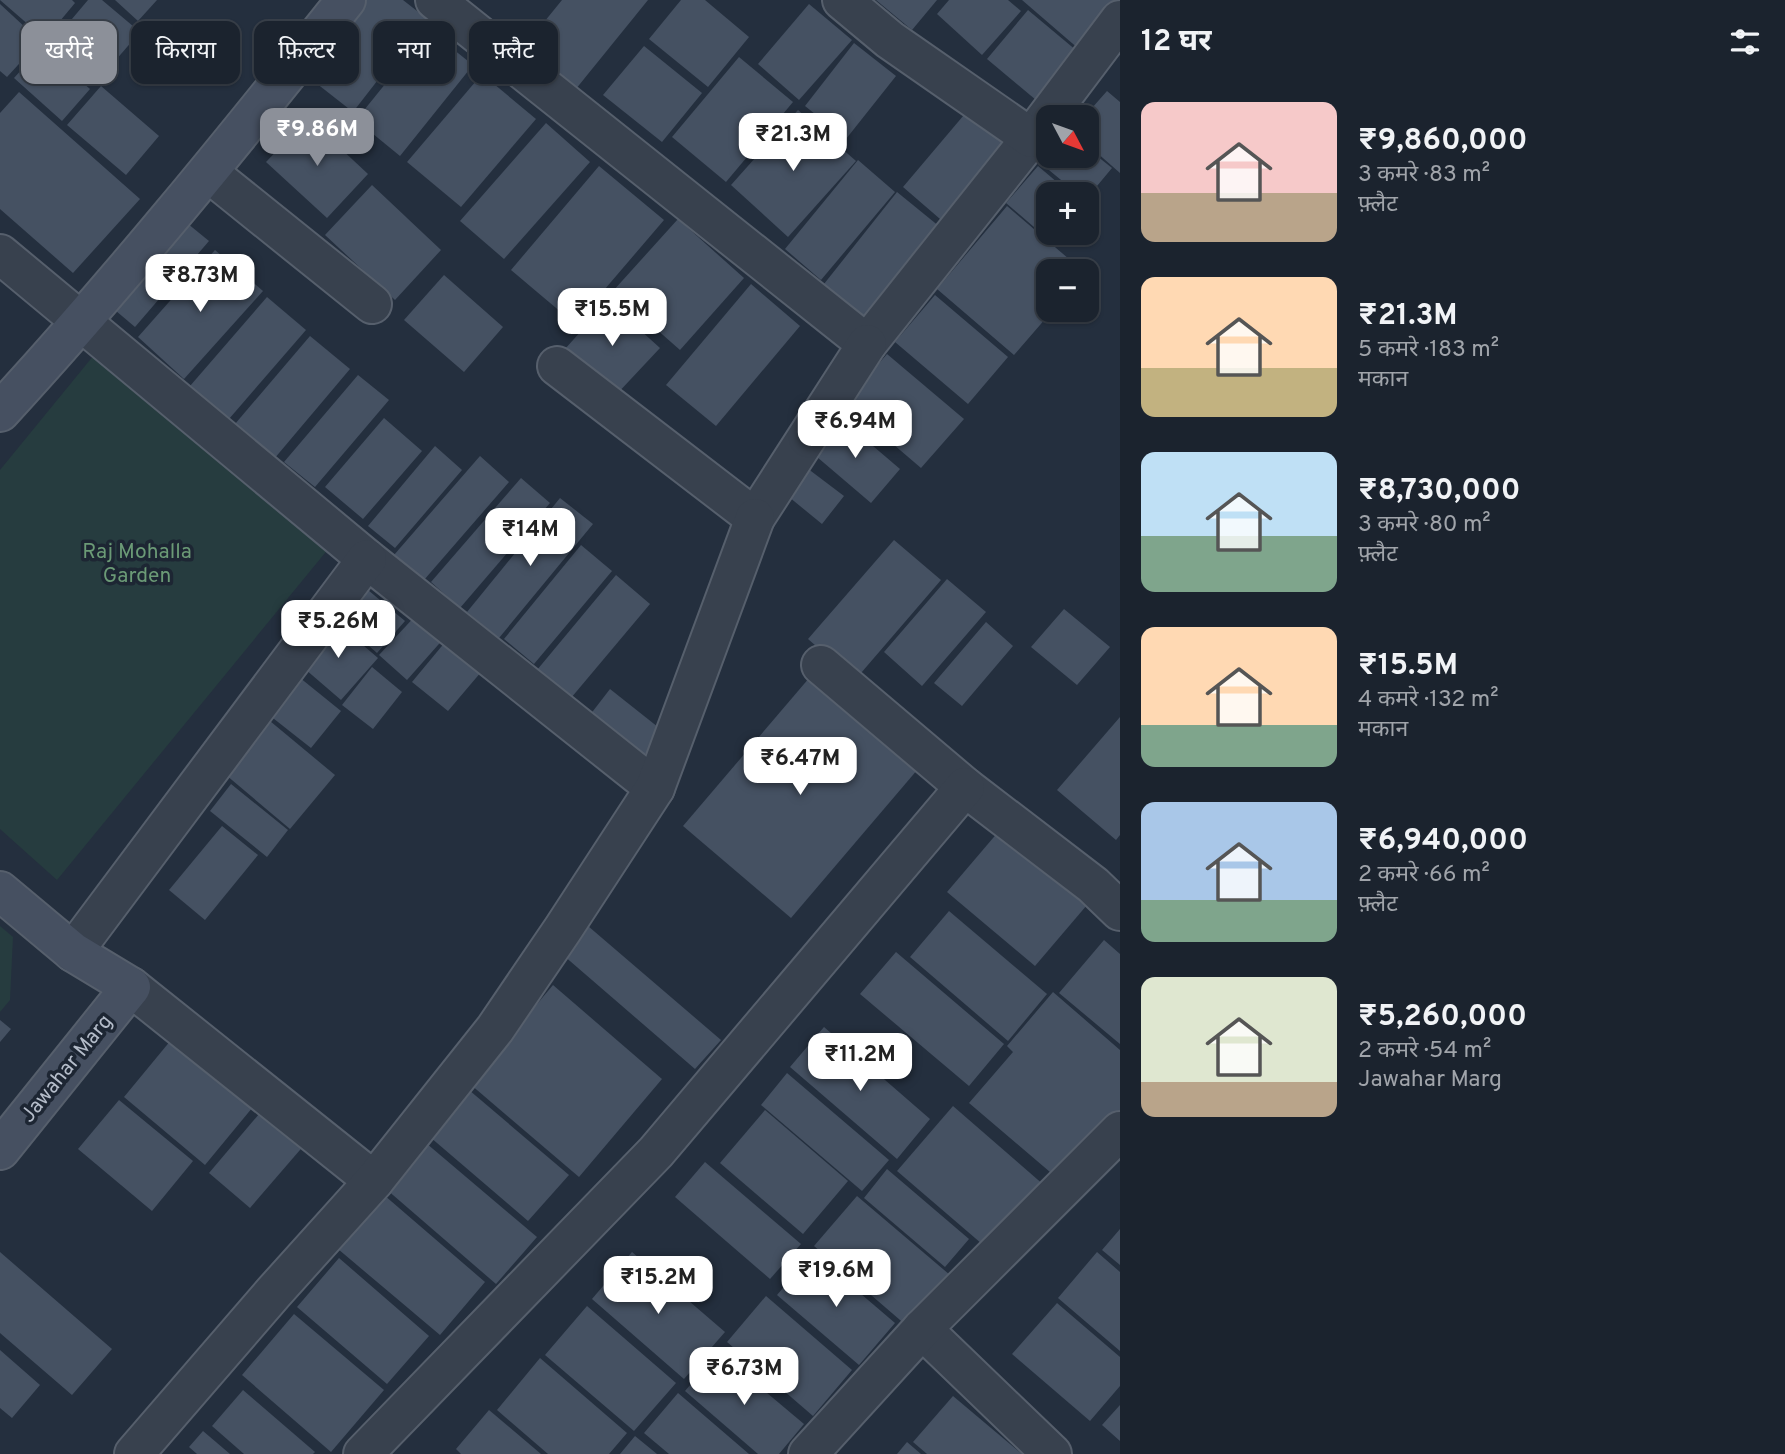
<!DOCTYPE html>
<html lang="hi">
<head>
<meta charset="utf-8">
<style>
	:root { --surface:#1b232e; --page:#282f3a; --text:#f1f3f6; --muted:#a0a4aa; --line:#39404a; --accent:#8c9099 }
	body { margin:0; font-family:Overpass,"Noto Sans Devanagari",sans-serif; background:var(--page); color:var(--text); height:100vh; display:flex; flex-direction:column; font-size:26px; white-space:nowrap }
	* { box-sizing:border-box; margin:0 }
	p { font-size:23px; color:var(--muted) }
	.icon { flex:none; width:38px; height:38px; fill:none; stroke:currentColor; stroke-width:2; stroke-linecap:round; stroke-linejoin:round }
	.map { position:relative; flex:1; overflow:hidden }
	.details { display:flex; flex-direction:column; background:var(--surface); width:665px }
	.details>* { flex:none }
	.guide { position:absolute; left:21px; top:21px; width:665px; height:63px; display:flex; gap:14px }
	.needle { width:46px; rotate:131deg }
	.tools { position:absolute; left:1036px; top:105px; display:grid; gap:14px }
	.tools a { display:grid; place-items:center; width:63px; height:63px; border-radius:14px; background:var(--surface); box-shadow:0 2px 5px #0004,0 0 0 2px var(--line); font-size:35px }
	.price { position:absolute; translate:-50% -60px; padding:0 16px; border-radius:14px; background:#fff; color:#222; font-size:23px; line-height:46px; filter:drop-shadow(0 2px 4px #0008) }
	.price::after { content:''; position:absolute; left:50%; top:42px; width:21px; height:16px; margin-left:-10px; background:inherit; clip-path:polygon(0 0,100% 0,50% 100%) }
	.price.active { background:var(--accent); color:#fff }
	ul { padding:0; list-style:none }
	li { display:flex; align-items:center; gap:21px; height:175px; padding:0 21px }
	li span { display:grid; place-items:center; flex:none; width:196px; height:140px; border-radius:14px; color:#555 }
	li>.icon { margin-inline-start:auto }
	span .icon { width:84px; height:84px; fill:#fffc; stroke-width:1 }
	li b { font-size:30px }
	h2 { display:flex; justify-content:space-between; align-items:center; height:84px; padding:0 21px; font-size:30px }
	.tag { padding:0 24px; border-radius:14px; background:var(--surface); box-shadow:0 2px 5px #0004,0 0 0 2px var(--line); font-size:24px; line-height:63px }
	.tag.active { background:var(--accent); color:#fff }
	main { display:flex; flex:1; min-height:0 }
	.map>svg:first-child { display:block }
	.green { fill:#263c3f }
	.building { fill:#455162 }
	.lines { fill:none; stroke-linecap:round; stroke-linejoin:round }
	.street-casing { stroke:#565f6c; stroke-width:42 }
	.secondary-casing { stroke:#565f6c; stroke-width:42 }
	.street { stroke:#38414e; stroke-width:38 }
	.secondary { stroke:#465061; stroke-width:38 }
	.labels { text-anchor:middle; stroke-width:7; stroke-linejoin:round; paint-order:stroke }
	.park-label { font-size:21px; fill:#6b9a76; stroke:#1d2633 }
	.street-label { font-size:21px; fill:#b4bcc9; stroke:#1d2633 }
</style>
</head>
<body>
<main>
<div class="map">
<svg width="1120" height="1454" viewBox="0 0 1120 1454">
	<rect width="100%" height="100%" fill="#242f3e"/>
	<g class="green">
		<polygon points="94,355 334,542 57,880 0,829 0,470"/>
		<polygon points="0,926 13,937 10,1000 0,1012"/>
	</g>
	<g class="building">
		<polygon points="0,0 72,0 75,3 45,39"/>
		<polygon points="88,0 102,0 140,32 96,83 50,45"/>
		<polygon points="115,0 157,0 138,21"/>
		<polygon points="359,0 403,0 426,18 353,112 302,72"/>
		<polygon points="562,0 648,0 571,95 519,53"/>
		<polygon points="681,0 705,0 749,37 708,87 649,39"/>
		<polygon points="876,0 937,0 912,30"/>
		<polygon points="949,0 1008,0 1021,11 982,55 937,14"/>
		<polygon points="1022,0 1120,0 1120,4 1080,50"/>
		<polygon points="0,4 40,41 7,77 0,71"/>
		<polygon points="809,4 852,40 799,100 758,64"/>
		<polygon points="1028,10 1077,51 1036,100 987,59"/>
		<polygon points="429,30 473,65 400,156 356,120"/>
		<polygon points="854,43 896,76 846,139 805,106"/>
		<polygon points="644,46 702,93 662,142 603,95"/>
		<polygon points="42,47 90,89 62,121 14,78"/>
		<polygon points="739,57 793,102 726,182 672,137"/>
		<polygon points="482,74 536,119 461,207 407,162"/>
		<polygon points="101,86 159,136 126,175 67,125"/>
		<polygon points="1107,91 1120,102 1120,173 1087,144 1087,117 1084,117"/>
		<polygon points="19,92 140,199 73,273 0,209 0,113"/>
		<polygon points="969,109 1013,148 947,225 903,187"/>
		<polygon points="798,110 856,161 788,237 731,185"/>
		<polygon points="308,118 368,174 327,218 266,162"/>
		<polygon points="546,123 590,162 504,259 460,221"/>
		<polygon points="1087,148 1112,168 1087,198 1087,194 1078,194 1038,161 1048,149 1048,156 1087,156"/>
		<polygon points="858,160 895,192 821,280 785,249"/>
		<polygon points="599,166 664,220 575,324 511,270"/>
		<polygon points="1038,166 1071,194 1048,194 1048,233 1068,233 1056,246 1006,203"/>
		<polygon points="372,185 441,250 395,300 325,235"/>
		<polygon points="897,192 940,227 868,319 824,284"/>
		<polygon points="1007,206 1083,271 1048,271 1048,310 1053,310 1014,355 937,289"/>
		<polygon points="182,219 209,241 135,327 109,305"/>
		<polygon points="678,219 744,278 680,350 613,291"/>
		<polygon points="215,250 263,291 184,379 138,337"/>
		<polygon points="444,275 503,327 464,372 404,320"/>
		<polygon points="751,284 800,326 716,426 666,385"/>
		<polygon points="935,295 1008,357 968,404 895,342"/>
		<polygon points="267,297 306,330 229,419 190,386"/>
		<polygon points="608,301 660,348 615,396 565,349"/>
		<polygon points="310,336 350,369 274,459 235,424"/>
		<polygon points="887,354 964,419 921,468 845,403"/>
		<polygon points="358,375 389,400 315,487 284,462"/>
		<polygon points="839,417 900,469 871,503 810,451"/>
		<polygon points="384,418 422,451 363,519 325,487"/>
		<polygon points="435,446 462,470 395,548 368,526"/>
		<polygon points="480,456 509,482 424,580 394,555"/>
		<polygon points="799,462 844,496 822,524 778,488"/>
		<polygon points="521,478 550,503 460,608 431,582"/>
		<polygon points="560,498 593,524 499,638 467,612"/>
		<polygon points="894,540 941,580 855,680 808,639"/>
		<polygon points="581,545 612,571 534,664 504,639"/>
		<polygon points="616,575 650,604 571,698 537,670"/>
		<polygon points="947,579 986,612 922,686 884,652"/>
		<polygon points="362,585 405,621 377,653 335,616"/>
		<polygon points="1064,609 1110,647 1077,685 1031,647"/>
		<polygon points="419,612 446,636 407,680 379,655"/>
		<polygon points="335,621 378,658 341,700 298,663"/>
		<polygon points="986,622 1013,646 962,706 934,683"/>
		<polygon points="451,635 487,665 448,711 412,682"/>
		<polygon points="372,667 402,692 373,729 342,705"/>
		<polygon points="294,673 341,711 311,748 264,711"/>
		<polygon points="810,677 918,769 791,918 683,826"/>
		<polygon points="610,689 663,731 636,766 583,724"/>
		<polygon points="1120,717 1120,835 1116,840 1057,790"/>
		<polygon points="270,721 335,775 290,829 226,775"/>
		<polygon points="231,784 288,830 267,857 210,811"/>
		<polygon points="222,826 258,855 205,920 169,890"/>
		<polygon points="999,831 1087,905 1035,966 947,892"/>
		<polygon points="949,911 1047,994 1008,1041 910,957"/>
		<polygon points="588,926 721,1040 695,1069 563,955"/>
		<polygon points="1104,940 1120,954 1120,1044 1059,993"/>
		<polygon points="896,952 1004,1044 969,1086 860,994"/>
		<polygon points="553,985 662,1079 579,1177 470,1084"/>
		<polygon points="1053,992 1120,1050 1120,1118 1057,1178 969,1103 1013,1052 1007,1046"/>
		<polygon points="0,1020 11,1029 0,1042"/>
		<polygon points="824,1027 930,1119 897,1159 790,1067"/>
		<polygon points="176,1034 257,1102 205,1165 124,1097"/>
		<polygon points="787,1073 889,1160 862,1191 761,1105"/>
		<polygon points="469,1090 569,1175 528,1221 430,1137"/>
		<polygon points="119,1100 193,1161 152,1211 78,1149"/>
		<polygon points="953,1106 1045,1186 989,1250 897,1171"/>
		<polygon points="265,1107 306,1143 250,1208 209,1173"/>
		<polygon points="765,1110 848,1181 803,1234 720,1163"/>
		<polygon points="426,1143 537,1237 496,1284 386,1189"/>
		<polygon points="705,1162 801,1244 770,1279 675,1197"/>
		<polygon points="887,1169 969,1239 945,1267 864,1198"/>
		<polygon points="384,1195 485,1282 440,1335 338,1249"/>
		<polygon points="857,1196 950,1275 907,1326 814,1246"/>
		<polygon points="1120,1229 1120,1265 1102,1250"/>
		<polygon points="0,1252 112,1349 72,1395 0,1333"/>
		<polygon points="632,1252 725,1332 684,1379 592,1299"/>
		<polygon points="1097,1252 1120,1272 1120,1351 1058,1298"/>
		<polygon points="813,1253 895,1323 859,1365 777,1295"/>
		<polygon points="339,1258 429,1336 387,1384 297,1307"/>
		<polygon points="766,1296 852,1370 813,1416 727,1342"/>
		<polygon points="1057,1303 1120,1357 1120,1386 1090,1421 1012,1354"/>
		<polygon points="587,1306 676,1383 634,1431 545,1355"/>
		<polygon points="294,1314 384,1390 331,1452 242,1375"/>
		<polygon points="0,1350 40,1385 12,1418 0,1408"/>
		<polygon points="718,1352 804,1424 779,1454 758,1454 685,1391"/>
		<polygon points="540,1358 627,1433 609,1454 548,1454 497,1410"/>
		<polygon points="243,1390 315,1452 313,1454 244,1454 212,1426"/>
		<polygon points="678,1393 749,1454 669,1454 644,1433"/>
		<polygon points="953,1396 1022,1454 927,1454 913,1442"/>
		<polygon points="1120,1405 1120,1441 1102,1425"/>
		<polygon points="489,1410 541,1454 461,1454 456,1449"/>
		<polygon points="203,1431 230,1454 197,1454 189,1447"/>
		<polygon points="635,1436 657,1454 620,1454"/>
		<polygon points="907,1442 921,1454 897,1454"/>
	</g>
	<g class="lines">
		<defs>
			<g id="street">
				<polyline points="435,0 867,344 1031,138 1120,20"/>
				<polyline points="842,0 890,40 1031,138"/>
				<polyline points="209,173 372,304"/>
				<polyline points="0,254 367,559 655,788"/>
				<polyline points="557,366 755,518 867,344"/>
				<polyline points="821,665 965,787 1093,885 1120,911"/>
				<polyline points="73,952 367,559"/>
				<polyline points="131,987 374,1181"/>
				<polyline points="922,1329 1052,1454"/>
				<polyline points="134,1454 274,1292 374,1181 495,1029 563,929 655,788 755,518"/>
				<polyline points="363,1454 656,1152 965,787"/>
				<polyline points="808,1454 922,1329 1120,1131"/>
			</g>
			<g id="secondary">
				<path d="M0,412C122,279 234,141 346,0"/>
				<polyline points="0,891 73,952 131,987 0,1150"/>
			</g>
		</defs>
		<use href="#street" class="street-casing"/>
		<use href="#secondary" class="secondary-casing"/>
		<use href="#street" class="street"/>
		<use href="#secondary" class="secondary"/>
	</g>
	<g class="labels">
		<g class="park-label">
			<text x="137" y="558">Raj Mohalla<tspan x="137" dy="24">Garden</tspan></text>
		</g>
		<g class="street-label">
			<text transform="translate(66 1068) rotate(-51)" y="7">Jawahar Marg</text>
		</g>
	</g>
</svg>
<div class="tools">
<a><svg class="needle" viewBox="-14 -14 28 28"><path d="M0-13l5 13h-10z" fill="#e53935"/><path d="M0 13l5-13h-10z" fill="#a0a4aa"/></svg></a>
<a>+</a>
<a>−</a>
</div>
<b class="price active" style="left:317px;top:168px">₹9.86M</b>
<b class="price" style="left:793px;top:173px">₹21.3M</b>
<b class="price" style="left:200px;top:314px">₹8.73M</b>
<b class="price" style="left:612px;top:348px">₹15.5M</b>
<b class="price" style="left:855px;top:460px">₹6.94M</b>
<b class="price" style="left:530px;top:568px">₹14M</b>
<b class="price" style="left:338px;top:660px">₹5.26M</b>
<b class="price" style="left:800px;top:797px">₹6.47M</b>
<b class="price" style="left:860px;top:1093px">₹11.2M</b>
<b class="price" style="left:836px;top:1309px">₹19.6M</b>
<b class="price" style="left:658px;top:1316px">₹15.2M</b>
<b class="price" style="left:744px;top:1407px">₹6.73M</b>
<div class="guide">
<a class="tag active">खरीदें</a>
<a class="tag">किराया</a>
<a class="tag">फ़िल्टर</a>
<a class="tag">नया</a>
<a class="tag">फ़्लैट</a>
</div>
</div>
<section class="details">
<h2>12 घर<svg class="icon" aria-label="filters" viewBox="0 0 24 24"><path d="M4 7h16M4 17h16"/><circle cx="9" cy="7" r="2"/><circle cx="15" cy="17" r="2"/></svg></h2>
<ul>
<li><span style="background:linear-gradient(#f6c9c9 65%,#b9a48a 0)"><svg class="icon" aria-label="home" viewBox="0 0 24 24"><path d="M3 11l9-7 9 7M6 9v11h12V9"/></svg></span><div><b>₹9,860,000</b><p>3 कमरे · 83 m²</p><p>फ़्लैट</p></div></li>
<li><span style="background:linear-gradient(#ffd9b3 65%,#c2b280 0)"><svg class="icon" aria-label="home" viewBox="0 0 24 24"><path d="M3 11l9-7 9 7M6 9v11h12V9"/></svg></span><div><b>₹21.3M</b><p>5 कमरे · 183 m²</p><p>मकान</p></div></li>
<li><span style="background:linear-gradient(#bfe0f5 60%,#7fa58c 0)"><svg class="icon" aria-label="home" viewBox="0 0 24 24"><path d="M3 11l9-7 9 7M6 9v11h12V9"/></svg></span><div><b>₹8,730,000</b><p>3 कमरे · 80 m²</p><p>फ़्लैट</p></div></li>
<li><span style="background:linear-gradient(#ffd9b3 70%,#7fa58c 0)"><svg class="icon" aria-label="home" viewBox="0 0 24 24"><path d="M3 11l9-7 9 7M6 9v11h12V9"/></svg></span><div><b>₹15.5M</b><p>4 कमरे · 132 m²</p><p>मकान</p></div></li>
<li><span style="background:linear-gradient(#a9c7e8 70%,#7fa58c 0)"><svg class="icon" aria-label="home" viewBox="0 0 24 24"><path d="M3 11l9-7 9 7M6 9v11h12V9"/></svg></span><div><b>₹6,940,000</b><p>2 कमरे · 66 m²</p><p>फ़्लैट</p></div></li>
<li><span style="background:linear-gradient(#dfe7d0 75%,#b9a48a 0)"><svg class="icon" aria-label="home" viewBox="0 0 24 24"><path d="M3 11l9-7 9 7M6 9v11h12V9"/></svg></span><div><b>₹5,260,000</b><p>2 कमरे · 54 m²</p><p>Jawahar Marg</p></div></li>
</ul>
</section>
</main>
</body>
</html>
